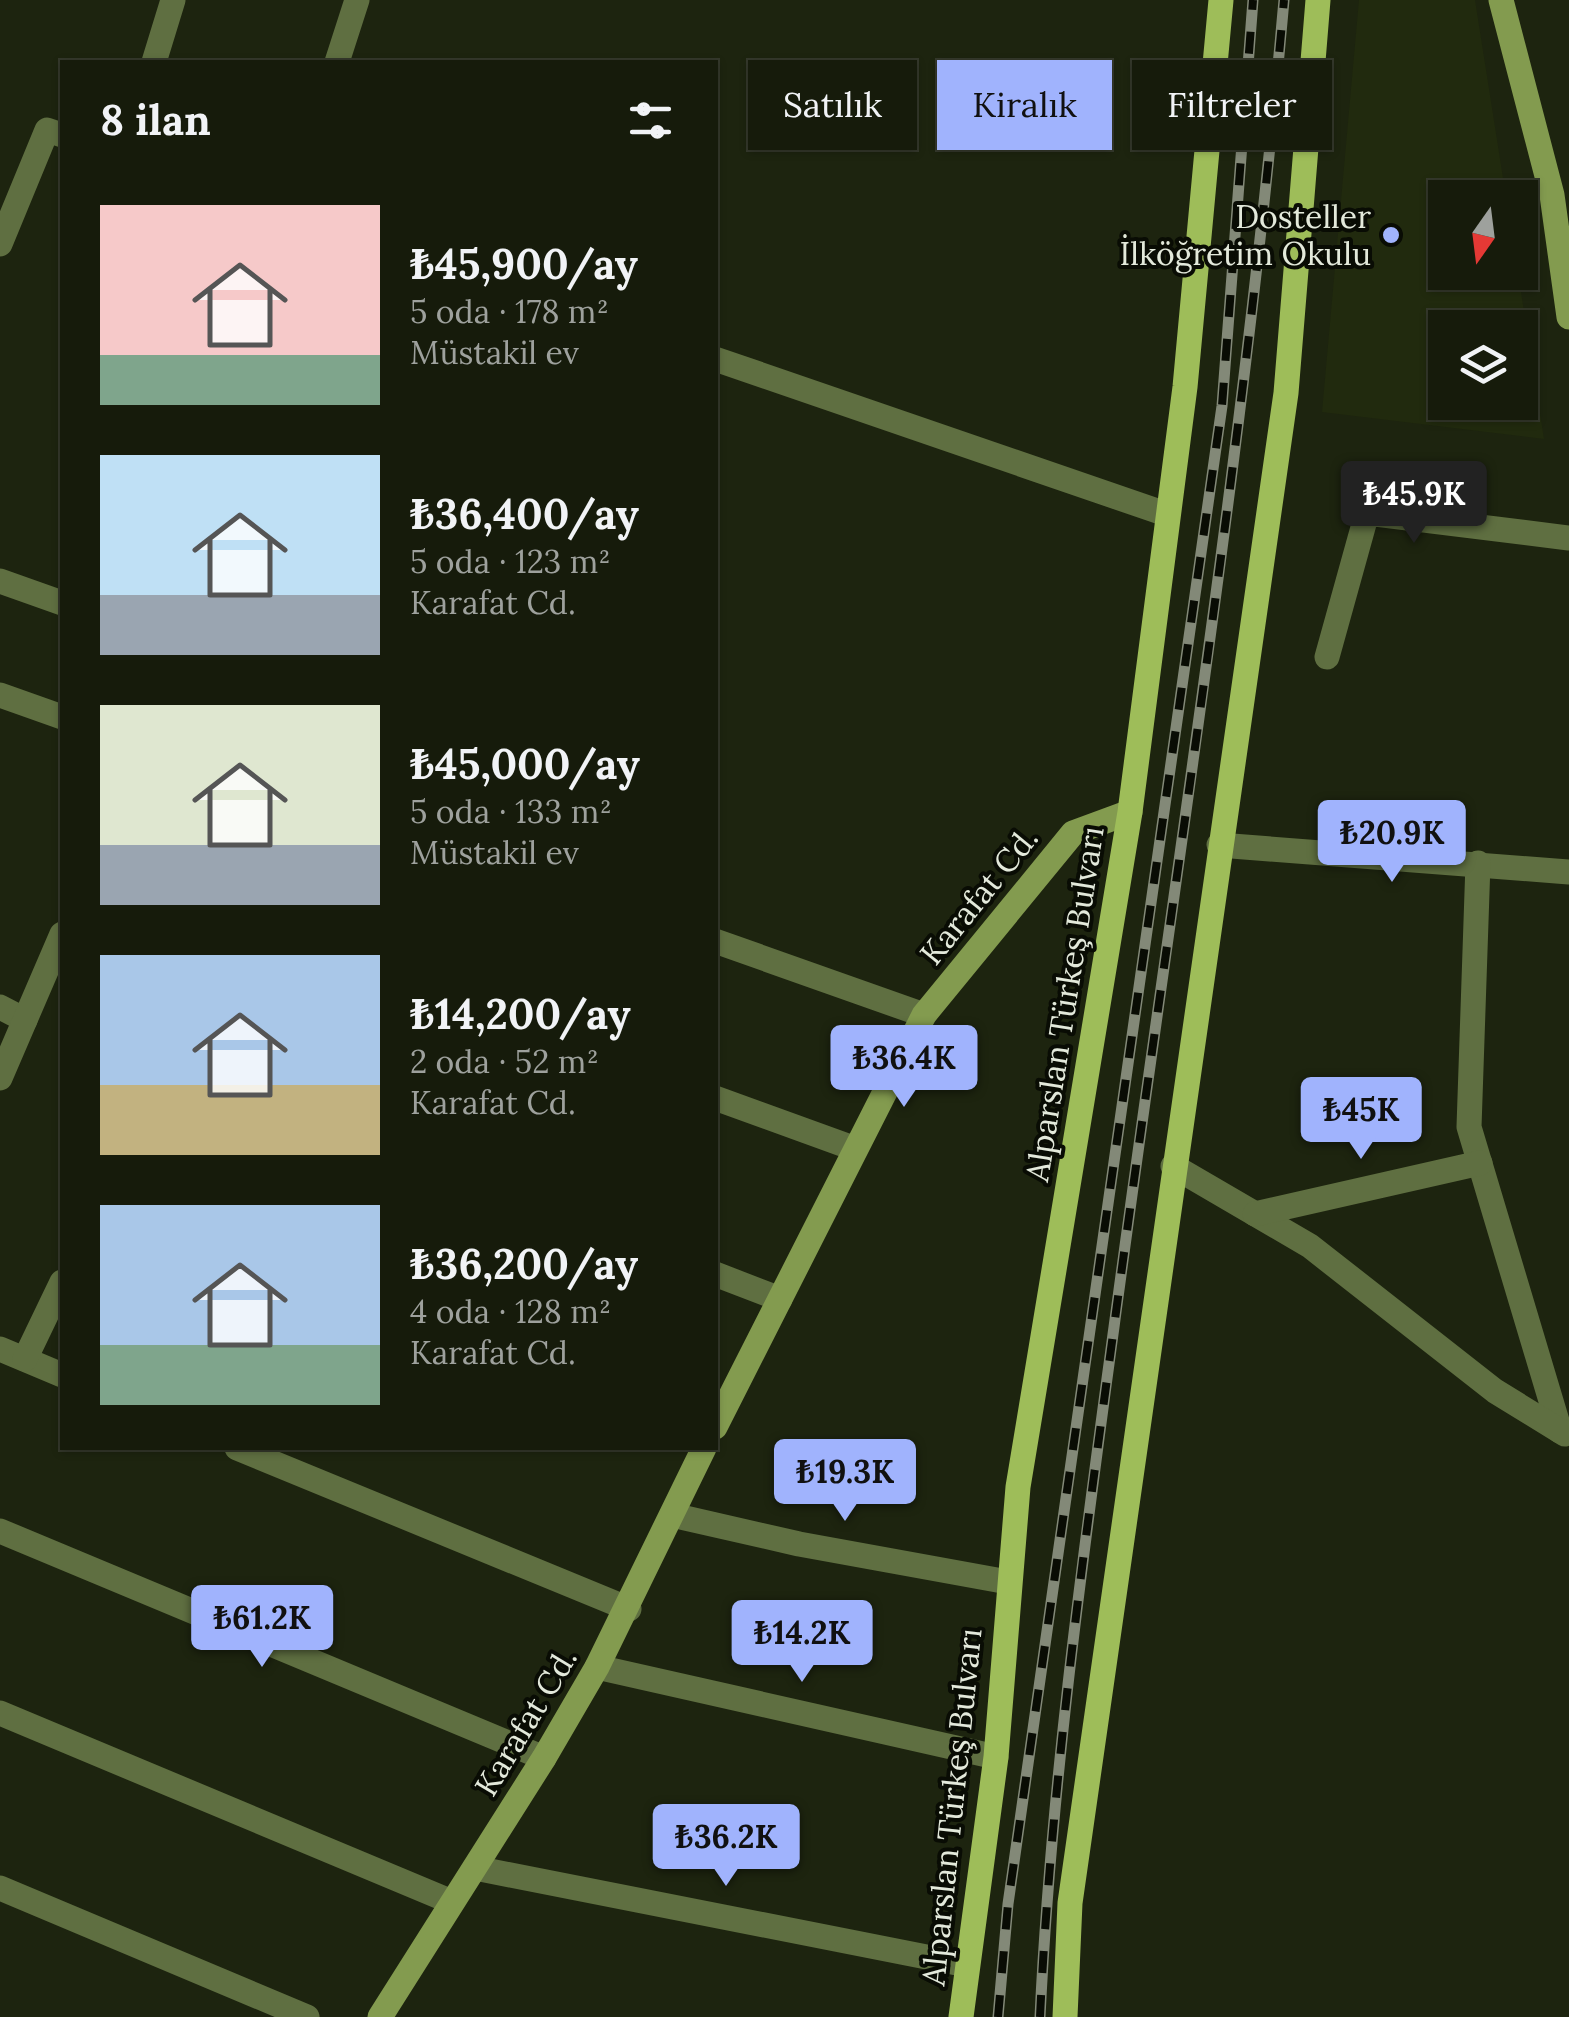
<!DOCTYPE html>
<html lang="tr">
<head>
<meta charset="utf-8">
<style>
	:root { --surface:#161b0b; --page:#1f2414; --text:#f1f3f6; --muted:#9ea19d; --line:#35392c; --accent:#a0b3fd }
	body { margin:0; font-family:Lora,serif; background:var(--page); color:var(--text); height:100vh; display:flex; flex-direction:column; font-size:38px; white-space:nowrap }
	* { box-sizing:border-box; margin:0 }
	p { font-size:32px; color:var(--muted) }
	.icon { flex:none; width:55px; height:55px; fill:none; stroke:currentColor; stroke-width:2; stroke-linecap:round; stroke-linejoin:round }
	.map { position:relative; flex:1; overflow:hidden }
	.panel { position:absolute; left:60px; top:60px; width:658px; height:1390px; display:flex; flex-direction:column; background:var(--surface); border-radius:0px; box-shadow:0 2px 8px #0004,0 0 0 2px var(--line) }
	.panel>* { flex:none }
	.hud { position:absolute; left:748px; top:60px; width:670px; height:90px; display:flex; gap:20px }
	.needle { width:65px; rotate:194deg }
	.fabs { position:absolute; left:1428px; top:180px; display:grid; gap:20px }
	.fabs a { display:grid; place-items:center; width:110px; height:110px; border-radius:0px; background:var(--surface); box-shadow:0 2px 8px #0004,0 0 0 2px var(--line); font-size:50px }
	.price { position:absolute; translate:-50% -85px; padding:0 22px; border-radius:10px; background:var(--accent); color:#111; font-size:32px; line-height:65px; filter:drop-shadow(0 2px 5px #0008) }
	.price::after { content:''; position:absolute; left:50%; top:60px; width:30px; height:22px; margin-left:-15px; background:inherit; clip-path:polygon(0 0,100% 0,50% 100%) }
	.price.on { background:#222; color:#fff }
	ul { padding:0; list-style:none }
	li { display:flex; align-items:center; gap:30px; height:250px; padding:0 40px }
	li span { display:grid; place-items:center; flex:none; width:280px; height:200px; border-radius:0px; color:#555 }
	li>.icon { margin-inline-start:auto }
	span .icon { width:120px; height:120px; fill:#fffc; stroke-width:1 }
	li b { font-size:42px }
	h2 { display:flex; justify-content:space-between; align-items:center; height:120px; padding:0 40px; font-size:42px }
	.pill { padding:0 35px; border-radius:0px; background:var(--surface); box-shadow:0 2px 8px #0004,0 0 0 2px var(--line); font-size:35px; line-height:90px }
	.pill.on { background:var(--accent); color:#111 }
	.map>svg:first-child { display:block }
	.built { fill:#212a0e; fill-rule:evenodd }
	.lines { fill:none; stroke-linecap:round; stroke-linejoin:round }
	.minor { stroke:#5f6f41; stroke-width:25 }
	.secondary { stroke:#839b4f; stroke-width:25 }
	.primary { stroke:#9ebd59; stroke-width:25 }
	.rail-casing { stroke:#838978; stroke-width:11 }
	.rail { stroke:#090c04; stroke-width:8; stroke-dasharray:22; stroke-linecap:butt }
	.poi-dot { fill:#a0b3fd; stroke:#090c04; stroke-width:4 }
	.labels { text-anchor:middle; stroke-width:8; stroke-linejoin:round; paint-order:stroke }
	.poi-label { font-size:32px; fill:#e3e9db; stroke:#090c04; text-anchor:end }
	.street-label { font-size:32px; fill:#e3e9db; stroke:#090c04 }
</style>
</head>
<body>
<div class="map">
<svg width="1569" height="2017" viewBox="0 0 1569 2017">
	<rect width="100%" height="100%" fill="#1d240f"/>
	<path class="built" d="M1359,0H1475L1506,197L1445,198V272L1518,273L1544,439L1322,412ZM1445,328H1520V402H1445Z"/>
	<g class="lines">
		<g class="minor">
			<polyline points="154,62 173,0"/>
			<polyline points="337,62 357,0"/>
			<polyline points="0,244 47,130 62,135"/>
			<polyline points="715,359 1166,514"/>
			<polyline points="0,581 62,603"/>
			<polyline points="1327,657 1367,513 1569,538"/>
			<polyline points="0,695 62,717"/>
			<polyline points="1219,845 1569,872"/>
			<polyline points="1478,863 1469,1127 1560,1431"/>
			<polyline points="715,941 924,1015"/>
			<polyline points="0,1007 25,1020"/>
			<polyline points="0,1078 62,934"/>
			<polyline points="715,1098 853,1148"/>
			<polyline points="1173,1166 1310,1246 1495,1391 1565,1434"/>
			<polyline points="1255,1214 1480,1163"/>
			<polyline points="715,1274 780,1299"/>
			<polyline points="0,1349 62,1375"/>
			<polyline points="25,1359 62,1282"/>
			<polyline points="237,1448 629,1609"/>
			<polyline points="672,1515 799,1544 1008,1582"/>
			<polyline points="0,1531 544,1758"/>
			<polyline points="597,1667 996,1757"/>
			<polyline points="0,1713 452,1902"/>
			<polyline points="475,1868 967,1965"/>
			<polyline points="0,1888 307,2017"/>
		</g>
		<g class="secondary">
			<polyline points="1501,0 1552,195 1569,317"/>
			<polyline points="715,1427 924,1015 1073,833 1130,812"/>
			<polyline points="380,2017 544,1758 597,1667 704,1448"/>
		</g>
		<g class="primary">
			<polyline points="961,2017 996,1757 1018,1487 1130,812 1185,387 1221,0"/>
			<polyline points="1065,2017 1070,1903 1286,393 1318,0"/>
		</g>
		<defs>
			<g id="rail">
				<polyline points="998,2017 1008,1904 1222,406 1253,0"/>
				<path d="M1040,2017C1051,1786 1083,1556 1114,1327C1173,885 1245,444 1284,0"/>
			</g>
		</defs>
		<use href="#rail" class="rail-casing"/>
		<use href="#rail" class="rail"/>
	</g>
	<circle class="poi-dot" cx="1391" cy="235" r="10"/>
	<g class="labels">
		<g class="poi-label">
			<text x="1371" y="228">Dosteller<tspan x="1371" dy="37">İlköğretim Okulu</tspan></text>
		</g>
		<g class="street-label">
			<text transform="translate(979 896) rotate(-51)" y="11">Karafat Cd.</text>
			<text transform="translate(1065 1004) rotate(-81)" y="11">Alparslan Türkeş Bulvarı</text>
			<text transform="translate(526 1722) rotate(-59)" y="11">Karafat Cd.</text>
			<text transform="translate(952 1807) rotate(-84)" y="11">Alparslan Türkeş Bulvarı</text>
		</g>
	</g>
</svg>
<div class="fabs">
<a><svg class="needle" viewBox="-14 -14 28 28"><path d="M0-13l5 13h-10z" fill="#e53935"/><path d="M0 13l5-13h-10z" fill="#9ea19d"/></svg></a>
<a><svg class="icon" aria-label="layers" viewBox="0 0 24 24"><path d="M12 4l9 5-9 5-9-5zM3 14l9 5 9-5"/></svg></a>
</div>
<b class="price on" style="left:1414px;top:546px">₺45.9K</b>
<b class="price" style="left:1392px;top:885px">₺20.9K</b>
<b class="price" style="left:904px;top:1110px">₺36.4K</b>
<b class="price" style="left:1361px;top:1162px">₺45K</b>
<b class="price" style="left:845px;top:1524px">₺19.3K</b>
<b class="price" style="left:262px;top:1670px">₺61.2K</b>
<b class="price" style="left:802px;top:1685px">₺14.2K</b>
<b class="price" style="left:726px;top:1889px">₺36.2K</b>
<div class="hud">
<a class="pill">Satılık</a>
<a class="pill on">Kiralık</a>
<a class="pill">Filtreler</a>
</div>
<section class="panel">
<h2>8 ilan<svg class="icon" aria-label="filters" viewBox="0 0 24 24"><path d="M4 7h16M4 17h16"/><circle cx="9" cy="7" r="2"/><circle cx="15" cy="17" r="2"/></svg></h2>
<ul>
<li><span style="background:linear-gradient(#f6c9c9 75%,#7fa58c 0)"><svg class="icon" aria-label="home" viewBox="0 0 24 24"><path d="M3 11l9-7 9 7M6 9v11h12V9"/></svg></span><div><b>₺45,900/ay</b><p>5 oda · 178 m²</p><p>Müstakil ev</p></div></li>
<li><span style="background:linear-gradient(#bfe0f5 70%,#9aa5b1 0)"><svg class="icon" aria-label="home" viewBox="0 0 24 24"><path d="M3 11l9-7 9 7M6 9v11h12V9"/></svg></span><div><b>₺36,400/ay</b><p>5 oda · 123 m²</p><p>Karafat Cd.</p></div></li>
<li><span style="background:linear-gradient(#dfe7d0 70%,#9aa5b1 0)"><svg class="icon" aria-label="home" viewBox="0 0 24 24"><path d="M3 11l9-7 9 7M6 9v11h12V9"/></svg></span><div><b>₺45,000/ay</b><p>5 oda · 133 m²</p><p>Müstakil ev</p></div></li>
<li><span style="background:linear-gradient(#a9c7e8 65%,#c2b280 0)"><svg class="icon" aria-label="home" viewBox="0 0 24 24"><path d="M3 11l9-7 9 7M6 9v11h12V9"/></svg></span><div><b>₺14,200/ay</b><p>2 oda · 52 m²</p><p>Karafat Cd.</p></div></li>
<li><span style="background:linear-gradient(#a9c7e8 70%,#7fa58c 0)"><svg class="icon" aria-label="home" viewBox="0 0 24 24"><path d="M3 11l9-7 9 7M6 9v11h12V9"/></svg></span><div><b>₺36,200/ay</b><p>4 oda · 128 m²</p><p>Karafat Cd.</p></div></li>
</ul>
</section>
</div>
</body>
</html>
